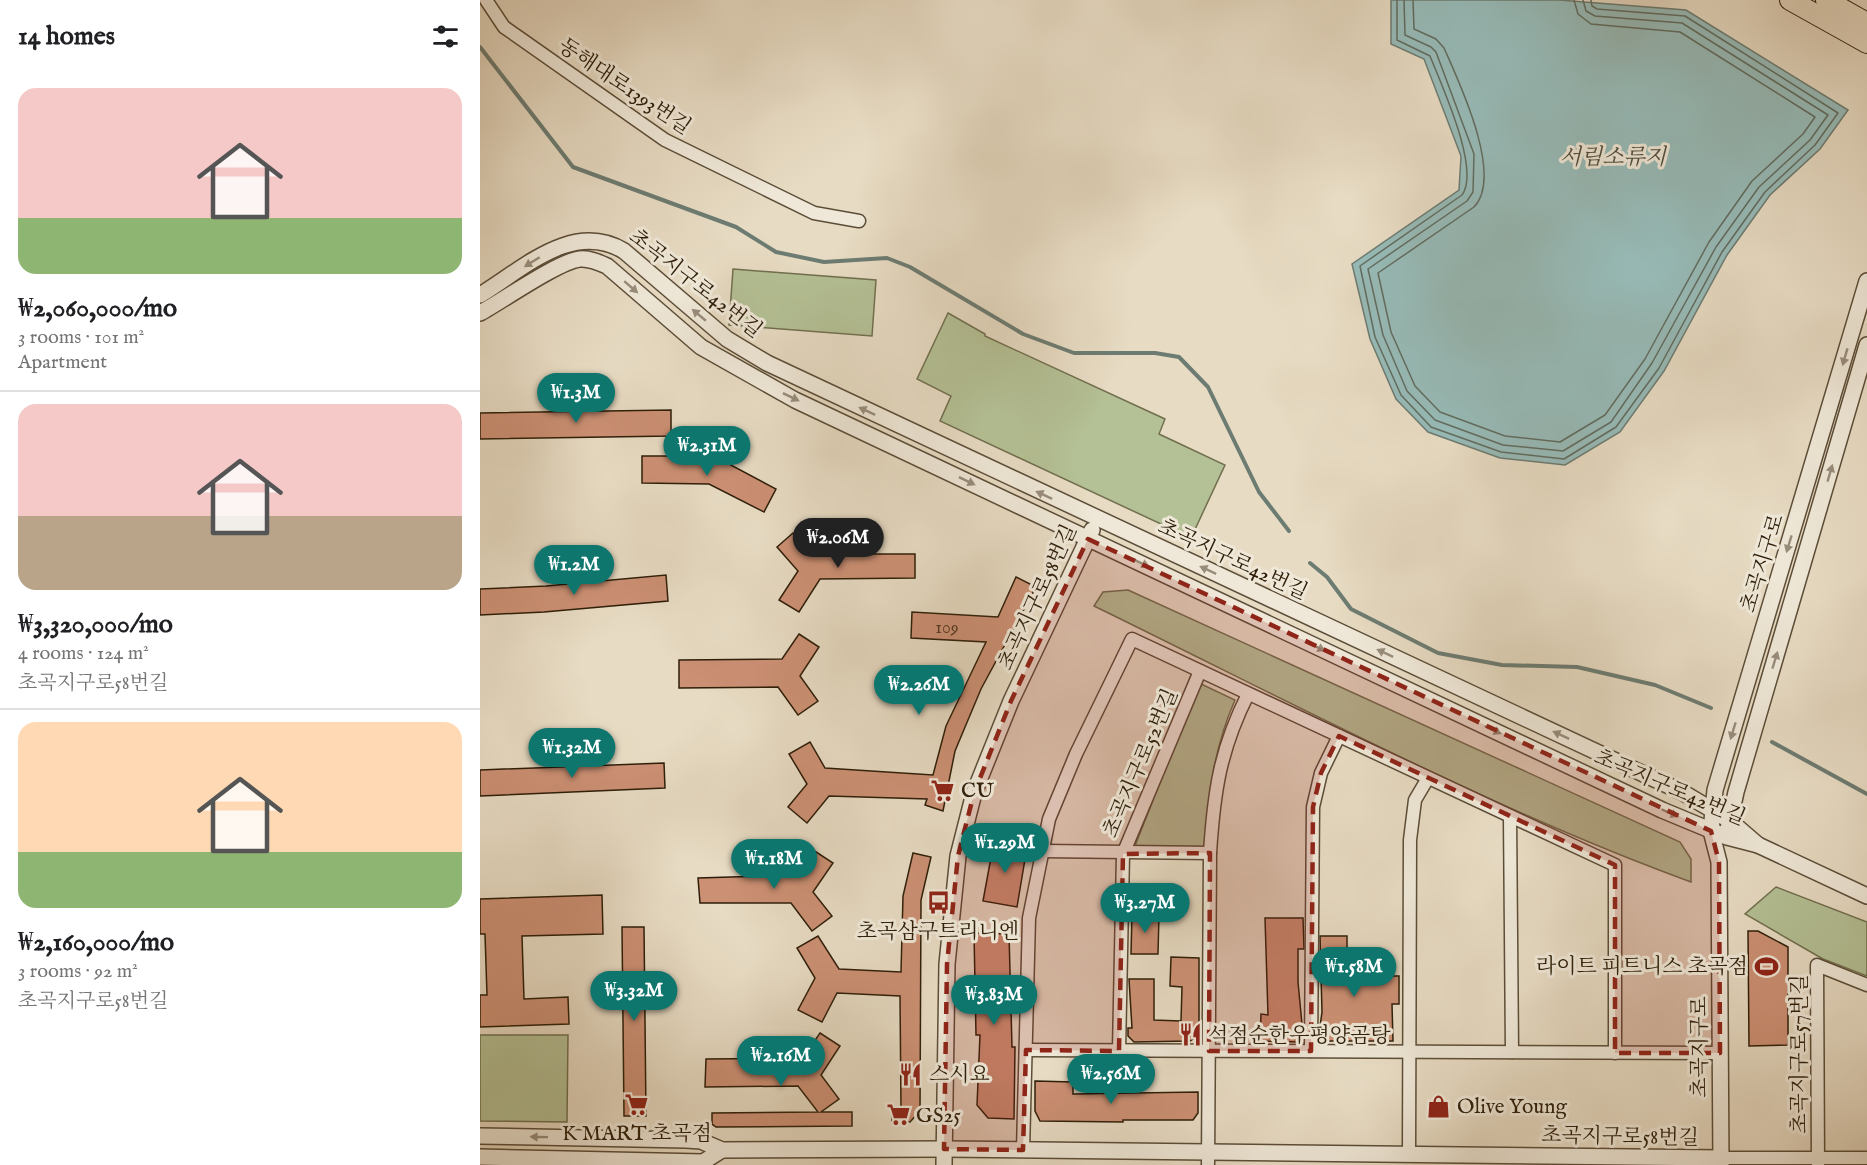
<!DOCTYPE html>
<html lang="en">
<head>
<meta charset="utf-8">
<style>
	:root { --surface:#fff; --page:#f6f6f6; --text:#202124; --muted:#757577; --line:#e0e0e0; --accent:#0f766e }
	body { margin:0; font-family:"IM FELL English","Noto Serif KR",serif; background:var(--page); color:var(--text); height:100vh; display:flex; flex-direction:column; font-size:22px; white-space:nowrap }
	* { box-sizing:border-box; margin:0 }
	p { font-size:20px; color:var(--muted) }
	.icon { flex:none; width:33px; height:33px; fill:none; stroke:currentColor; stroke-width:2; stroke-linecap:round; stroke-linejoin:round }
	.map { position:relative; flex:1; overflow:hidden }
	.sheet { display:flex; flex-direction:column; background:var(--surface); width:480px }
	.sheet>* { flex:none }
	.price { position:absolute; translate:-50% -51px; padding:0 14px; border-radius:21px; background:var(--accent); color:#fff; font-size:20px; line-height:39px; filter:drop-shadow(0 2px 3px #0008) }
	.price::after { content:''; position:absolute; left:50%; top:36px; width:18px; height:14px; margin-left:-9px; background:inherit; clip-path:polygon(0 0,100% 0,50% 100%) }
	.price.on { background:#222; color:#fff }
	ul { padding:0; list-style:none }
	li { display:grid; align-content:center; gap:12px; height:318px; padding:0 18px }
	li+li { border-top:2px solid var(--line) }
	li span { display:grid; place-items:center; height:186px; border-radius:18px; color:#555 }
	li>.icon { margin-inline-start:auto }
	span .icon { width:108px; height:108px; fill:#fffc; stroke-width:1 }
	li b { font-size:26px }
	h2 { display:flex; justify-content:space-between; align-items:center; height:72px; padding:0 18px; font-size:26px }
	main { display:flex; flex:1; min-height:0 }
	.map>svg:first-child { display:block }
	.green { fill:#b4c095; stroke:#716f4f; stroke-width:1.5 }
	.water { fill:#97bbb8; stroke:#6d7c72; stroke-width:1.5 }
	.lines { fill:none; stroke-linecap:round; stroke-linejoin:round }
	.shore { stroke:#626c60; stroke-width:1.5 }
	.stream { stroke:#6d7c72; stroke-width:4 }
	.building { fill:#cc9074; stroke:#2e1e09; stroke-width:1.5 }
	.minor-casing { stroke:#5c4d38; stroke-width:15 }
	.tertiary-casing { stroke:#5c4d38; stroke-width:18 }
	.primary-casing { stroke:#2e1e09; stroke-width:22 }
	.minor { stroke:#efe8d8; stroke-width:12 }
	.tertiary { stroke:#efe8d8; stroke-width:15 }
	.primary { stroke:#e7dbc3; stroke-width:20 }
	.oneway { fill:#988d7b }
	.marked { fill:#8f2418; fill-opacity:0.2; stroke:#8f2418; stroke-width:4.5; stroke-dasharray:12 8; stroke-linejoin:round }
	.labels { text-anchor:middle; stroke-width:6; stroke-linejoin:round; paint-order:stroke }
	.number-label { font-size:18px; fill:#563a24 }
	.street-label { font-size:21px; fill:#2e1e09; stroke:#efe8d8 }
	.poi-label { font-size:21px; fill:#2e1e09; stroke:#efe8d8; text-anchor:start }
	.water-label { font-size:22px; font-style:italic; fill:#4e4d3e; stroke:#efe8d8 }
</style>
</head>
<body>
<main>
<section class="sheet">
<h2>14 homes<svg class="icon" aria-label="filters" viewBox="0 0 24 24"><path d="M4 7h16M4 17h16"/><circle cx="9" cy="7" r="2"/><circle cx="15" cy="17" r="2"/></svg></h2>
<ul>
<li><span style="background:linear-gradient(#f6c9c9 70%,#8fb573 0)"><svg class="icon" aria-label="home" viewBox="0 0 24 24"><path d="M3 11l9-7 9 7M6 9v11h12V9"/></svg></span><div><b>₩2,060,000/mo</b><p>3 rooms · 101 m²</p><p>Apartment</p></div></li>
<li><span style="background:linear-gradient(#f6c9c9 60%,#b9a48a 0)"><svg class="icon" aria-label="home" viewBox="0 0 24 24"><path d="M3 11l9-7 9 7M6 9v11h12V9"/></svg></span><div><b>₩3,320,000/mo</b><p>4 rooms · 124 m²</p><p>초곡지구로58번길</p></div></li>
<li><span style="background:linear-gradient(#ffd9b3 70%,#8fb573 0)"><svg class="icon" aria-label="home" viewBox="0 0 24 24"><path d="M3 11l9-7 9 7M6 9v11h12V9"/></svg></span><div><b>₩2,160,000/mo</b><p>3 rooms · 92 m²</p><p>초곡지구로58번길</p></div></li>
</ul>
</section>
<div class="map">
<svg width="1387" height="1165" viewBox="0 0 1387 1165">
	<rect width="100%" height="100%" fill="#e7dbc3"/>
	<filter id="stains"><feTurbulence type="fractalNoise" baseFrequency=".00333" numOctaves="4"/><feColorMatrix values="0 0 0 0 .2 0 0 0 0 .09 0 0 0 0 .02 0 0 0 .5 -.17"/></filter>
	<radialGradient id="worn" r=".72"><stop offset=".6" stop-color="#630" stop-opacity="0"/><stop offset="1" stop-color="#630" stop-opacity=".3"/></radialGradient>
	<g class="green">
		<polygon points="253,269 396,280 392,336 249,325"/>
		<polygon points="468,313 505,334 505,336 685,419 679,434 745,465 711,538 460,421 471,396 437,379"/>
		<path d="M648,590L1200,842L1211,859V882C1006,807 811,702 614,606L623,592Z"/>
		<path d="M719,683L755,700C734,747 728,796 725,847L655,846Z"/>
		<polygon points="1296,887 1387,922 1387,976 1343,959 1265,914"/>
		<polygon points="0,1035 88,1035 87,1122 0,1121"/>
	</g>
	<polygon class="water" points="911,0 1079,0 1206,10 1368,110 1340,149 1290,195 1247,255 1184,371 1140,432 1085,465 1020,458 948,432 916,399 890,339 872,264 979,190 981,156 944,59 911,44"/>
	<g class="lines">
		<g class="shore">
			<path d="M917,0V40L950,56C961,84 1001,170 982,195L880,266L895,337L921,395L951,427L1021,452L1084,459L1136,427L1179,368L1242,252L1285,192L1335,145L1358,113L1205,16L1117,9L1112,6L1111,0"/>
			<polyline points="924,0 925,35 951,47 956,52 994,154 993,192 987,201 888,269 903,335 927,391 955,420 1023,445 1083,451 1131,422 1172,363 1236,247 1279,187 1330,140 1348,115 1202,23 1115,16 1106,11 1103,0"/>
			<path d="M933,0L934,29L956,39L964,48C979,82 1024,176 994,207L898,273L911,332L935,386L960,412L1025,436L1080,442L1125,415L1165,359L1229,242L1272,181L1323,134L1335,117L1200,32L1111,24L1098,14L1094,0"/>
		</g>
		<g class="stream">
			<polyline points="0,47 93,167 256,227 296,252 344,262 407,258 430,267 543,334 594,353 675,353 699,357 728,387 779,492 809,531"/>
			<polyline points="830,563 847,577 871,609 958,653 1022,665 1097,667 1175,685 1231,708"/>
			<polyline points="1292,742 1387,794"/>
		</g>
	</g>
	<g class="building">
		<polygon points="191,410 191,436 0,439 0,413"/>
		<polygon points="162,456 234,456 296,489 284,512 229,484 162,483"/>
		<polygon points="313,533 331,554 435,554 435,578 340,579 319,612 299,600 318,571 297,547"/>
		<polygon points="186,575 188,601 64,612 0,615 0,589 66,586"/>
		<polygon points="536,577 556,587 501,689 475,751 463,811 445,805 447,799 349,796 327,823 308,807 327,784 309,754 330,742 345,768 453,775 466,726 506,642 431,638 432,612 518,617"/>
		<polygon points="319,634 339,647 320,676 338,701 318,715 298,687 199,688 199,660 302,659"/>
		<polygon points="184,763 185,788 0,796 0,770"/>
		<polygon points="514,841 547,847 537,907 503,901"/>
		<polygon points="333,850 353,863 333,892 352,916 332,931 311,903 220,903 218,878 316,875"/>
		<polygon points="433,853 451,857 441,900 440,1111 430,1122 412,1121 412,1108 421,1108 420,996 357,993 342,1022 318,1010 335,978 317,948 338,936 359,969 421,972 423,896"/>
		<polygon points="122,895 123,934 42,936 44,999 88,997 89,1024 0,1027 0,995 7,995 5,934 0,934 0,899"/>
		<polygon points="652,914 679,915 678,954 651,954"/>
		<polygon points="785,918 823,918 824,949 818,949 818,982 823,1035 817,1042 780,1041 781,1014 788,1015"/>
		<polygon points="142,927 164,927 166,1116 144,1116"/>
		<polygon points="1268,931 1278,931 1308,947 1308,1045 1269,1046"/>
		<polygon points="494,933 529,934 532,1047 535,1047 534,1119 508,1118 497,1105 500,1035 496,1035"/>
		<polygon points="840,936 867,936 867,972 872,972 873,976 919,976 919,1004 912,1004 913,1041 849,1041 839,1034 842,1012"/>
		<polygon points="691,957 719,958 719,1035 710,1041 654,1042 648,1036 648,1028 652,1028 649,979 674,979 674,1020 701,1021 702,987 690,986"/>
		<polygon points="340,1033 360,1046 341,1075 359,1099 341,1112 372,1112 372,1126 236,1127 232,1124 232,1113 338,1112 318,1086 225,1087 226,1059 323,1058"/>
		<polygon points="555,1081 593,1082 593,1094 718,1092 718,1113 713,1120 643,1120 643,1122 560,1121 555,1111"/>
	</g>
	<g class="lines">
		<defs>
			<g id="minor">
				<polyline points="6,0 24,27 185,140 334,213 379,221"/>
				<polyline points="1030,816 1032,1052"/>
				<polyline points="563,851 730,853"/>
				<polyline points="546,1050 1240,1053"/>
				<polyline points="639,1051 643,854 720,671"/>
				<polyline points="831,1051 833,807 841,773 859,736"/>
				<polyline points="543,1150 549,918 569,819 596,754 652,639 1135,865 1135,1053"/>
				<polyline points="929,1155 930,840 935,800 948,778"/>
				<polyline points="1241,1158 1387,1158"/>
				<path d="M728,1165L730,853C734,791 740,750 768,694"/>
				<polyline points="1338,1165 1337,965 1387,985"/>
			</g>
			<g id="tertiary">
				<path d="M0,295C43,269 93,220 144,251L247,339L287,363L1202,792L1249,820L1278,845"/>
				<path d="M0,313C22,301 79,261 100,259C109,258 118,262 127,266L221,347L315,400L1182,810L1247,837L1278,845L1387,896"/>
				<polyline points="1248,829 1256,792 1387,345"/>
				<polyline points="0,1136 206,1140 221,1141 242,1150 464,1149 1241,1158"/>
				<polyline points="0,1157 223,1162 242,1150"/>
				<polyline points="464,1165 467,964 478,856 494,793 531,701 612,530"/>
				<polyline points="1241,1165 1239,862 1231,831 1235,790 1387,281"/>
			</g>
			<g id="primary">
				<polyline points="1310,0 1387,43"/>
				<polyline points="1346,0 1387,23"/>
			</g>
		</defs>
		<use href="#minor" class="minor-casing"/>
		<use href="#tertiary" class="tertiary-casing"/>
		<use href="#primary" class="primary-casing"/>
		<use href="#minor" class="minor"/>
		<use href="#tertiary" class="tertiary"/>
		<use href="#primary" class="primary"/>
	</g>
	<defs><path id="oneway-solid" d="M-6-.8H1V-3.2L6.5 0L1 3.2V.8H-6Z" transform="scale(1.5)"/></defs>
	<g class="oneway">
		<use href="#oneway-solid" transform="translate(52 262) rotate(148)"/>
		<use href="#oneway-solid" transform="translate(151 287) rotate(41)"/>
		<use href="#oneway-solid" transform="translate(219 315) rotate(-140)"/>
		<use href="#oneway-solid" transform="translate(1365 357) rotate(106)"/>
		<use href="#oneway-solid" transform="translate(311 397) rotate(26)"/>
		<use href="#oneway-solid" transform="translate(387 411) rotate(-155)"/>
		<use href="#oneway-solid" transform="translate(1350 473) rotate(-74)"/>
		<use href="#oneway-solid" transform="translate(487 481) rotate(26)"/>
		<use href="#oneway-solid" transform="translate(564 495) rotate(-155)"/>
		<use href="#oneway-solid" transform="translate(1309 544) rotate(107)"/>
		<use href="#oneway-solid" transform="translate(661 563) rotate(25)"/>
		<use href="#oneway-solid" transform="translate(728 570) rotate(-155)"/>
		<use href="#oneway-solid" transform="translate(837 647) rotate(25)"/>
		<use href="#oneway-solid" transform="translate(905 653) rotate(-155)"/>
		<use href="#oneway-solid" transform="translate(1295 660) rotate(-73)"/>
		<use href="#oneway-solid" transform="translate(1013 730) rotate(25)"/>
		<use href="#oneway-solid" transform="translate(1253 731) rotate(107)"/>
		<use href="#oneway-solid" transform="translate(1081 735) rotate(-155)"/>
		<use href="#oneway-solid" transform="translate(1190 813) rotate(23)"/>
		<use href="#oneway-solid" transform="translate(59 1137) rotate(-179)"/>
	</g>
	<path class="marked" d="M608,539L1231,831L1239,862L1240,1053H1135V865L859,736L841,773L833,807L831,1051H729L730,853L643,854L639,1051L546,1050L543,1150L464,1149L467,964L478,856L494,793L531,701Z"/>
	<defs>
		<symbol id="supermarket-bare" viewBox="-9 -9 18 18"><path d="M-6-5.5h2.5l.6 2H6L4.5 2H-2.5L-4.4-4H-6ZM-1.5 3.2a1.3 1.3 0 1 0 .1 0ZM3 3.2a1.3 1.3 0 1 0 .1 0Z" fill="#8f2418" stroke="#efe8d8" stroke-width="2.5" paint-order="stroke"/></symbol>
		<symbol id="bus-bare" viewBox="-9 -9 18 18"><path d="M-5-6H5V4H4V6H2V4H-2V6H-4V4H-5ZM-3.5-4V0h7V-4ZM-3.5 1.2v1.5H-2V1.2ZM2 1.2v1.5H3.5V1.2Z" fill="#8f2418" stroke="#efe8d8" stroke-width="2.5" paint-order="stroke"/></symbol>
		<symbol id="stadium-bare" viewBox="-9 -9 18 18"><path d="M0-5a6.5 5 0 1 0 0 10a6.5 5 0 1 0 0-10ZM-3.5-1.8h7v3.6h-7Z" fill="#8f2418" stroke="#efe8d8" stroke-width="2.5" paint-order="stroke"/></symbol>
		<symbol id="restaurant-bare" viewBox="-9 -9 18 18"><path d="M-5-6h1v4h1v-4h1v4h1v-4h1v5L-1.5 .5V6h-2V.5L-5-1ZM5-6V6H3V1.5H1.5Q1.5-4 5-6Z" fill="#8f2418" stroke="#efe8d8" stroke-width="2.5" paint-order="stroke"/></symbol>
		<symbol id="shop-bare" viewBox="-9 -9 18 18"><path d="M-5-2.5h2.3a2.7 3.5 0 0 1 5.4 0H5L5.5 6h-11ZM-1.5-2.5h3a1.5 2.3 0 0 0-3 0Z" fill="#8f2418" stroke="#efe8d8" stroke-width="2.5" paint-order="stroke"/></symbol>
	</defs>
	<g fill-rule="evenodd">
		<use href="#supermarket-bare" x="446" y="774" width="33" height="33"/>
		<use href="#bus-bare" x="442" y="886" width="33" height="33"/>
		<use href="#stadium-bare" x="1270" y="950" width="33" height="33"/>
		<use href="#restaurant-bare" x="694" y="1018" width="33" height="33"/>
		<use href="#restaurant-bare" x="414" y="1058" width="33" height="33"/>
		<use href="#supermarket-bare" x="140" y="1088" width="33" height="33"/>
		<use href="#shop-bare" x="942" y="1090" width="33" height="33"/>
		<use href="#supermarket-bare" x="402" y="1098" width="33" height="33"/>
	</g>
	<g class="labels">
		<g class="number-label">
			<text x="467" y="633">109</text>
		</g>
		<g class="street-label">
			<text transform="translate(145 86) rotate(34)" y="7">동해대로1393번길</text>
			<text transform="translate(216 283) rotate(38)" y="7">초곡지구로42번길</text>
			<text transform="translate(753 559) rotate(25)" y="7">초곡지구로42번길</text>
			<text transform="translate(1282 563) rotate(-73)" y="7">초곡지구로</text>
			<text transform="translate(557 597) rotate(-65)" y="7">초곡지구로58번길</text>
			<text transform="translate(660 763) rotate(-67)" y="7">초곡지구로52번길</text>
			<text transform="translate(1190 787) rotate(23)" y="7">초곡지구로42번길</text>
			<text transform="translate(1219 1047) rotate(-90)" y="7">초곡지구로</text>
			<text transform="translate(1319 1054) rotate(-90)" y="7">초곡지구로57번길</text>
			<text transform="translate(1140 1136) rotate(1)" y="7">초곡지구로58번길</text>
		</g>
		<g class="poi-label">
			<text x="481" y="797">CU</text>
			<text x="458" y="938" text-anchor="middle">초곡삼구트리니엔</text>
			<text x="1268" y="973" text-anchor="end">라이트 피트니스 초곡점</text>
			<text x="728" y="1042">석점순한우평양곰탕</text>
			<text x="449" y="1081">스시요</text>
			<text x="977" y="1113">Olive Young</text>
			<text x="436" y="1122">GS25</text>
			<text x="157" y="1140" text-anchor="middle">K MART 초곡점</text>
		</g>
		<g class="water-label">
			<text x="1133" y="164">서림소류지</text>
		</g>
	</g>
	<rect width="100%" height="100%" filter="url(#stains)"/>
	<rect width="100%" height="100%" fill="url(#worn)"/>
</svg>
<b class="price" style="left:96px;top:424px">₩1.3M</b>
<b class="price" style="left:227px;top:477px">₩2.31M</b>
<b class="price on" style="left:358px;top:569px">₩2.06M</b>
<b class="price" style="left:94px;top:596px">₩1.2M</b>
<b class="price" style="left:439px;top:716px">₩2.26M</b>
<b class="price" style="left:92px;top:779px">₩1.32M</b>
<b class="price" style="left:525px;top:874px">₩1.29M</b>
<b class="price" style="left:294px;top:890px">₩1.18M</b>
<b class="price" style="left:665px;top:934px">₩3.27M</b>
<b class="price" style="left:874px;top:998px">₩1.58M</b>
<b class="price" style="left:154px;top:1022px">₩3.32M</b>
<b class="price" style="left:514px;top:1026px">₩3.83M</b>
<b class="price" style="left:301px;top:1087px">₩2.16M</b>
<b class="price" style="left:631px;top:1105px">₩2.56M</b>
</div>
</main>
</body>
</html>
